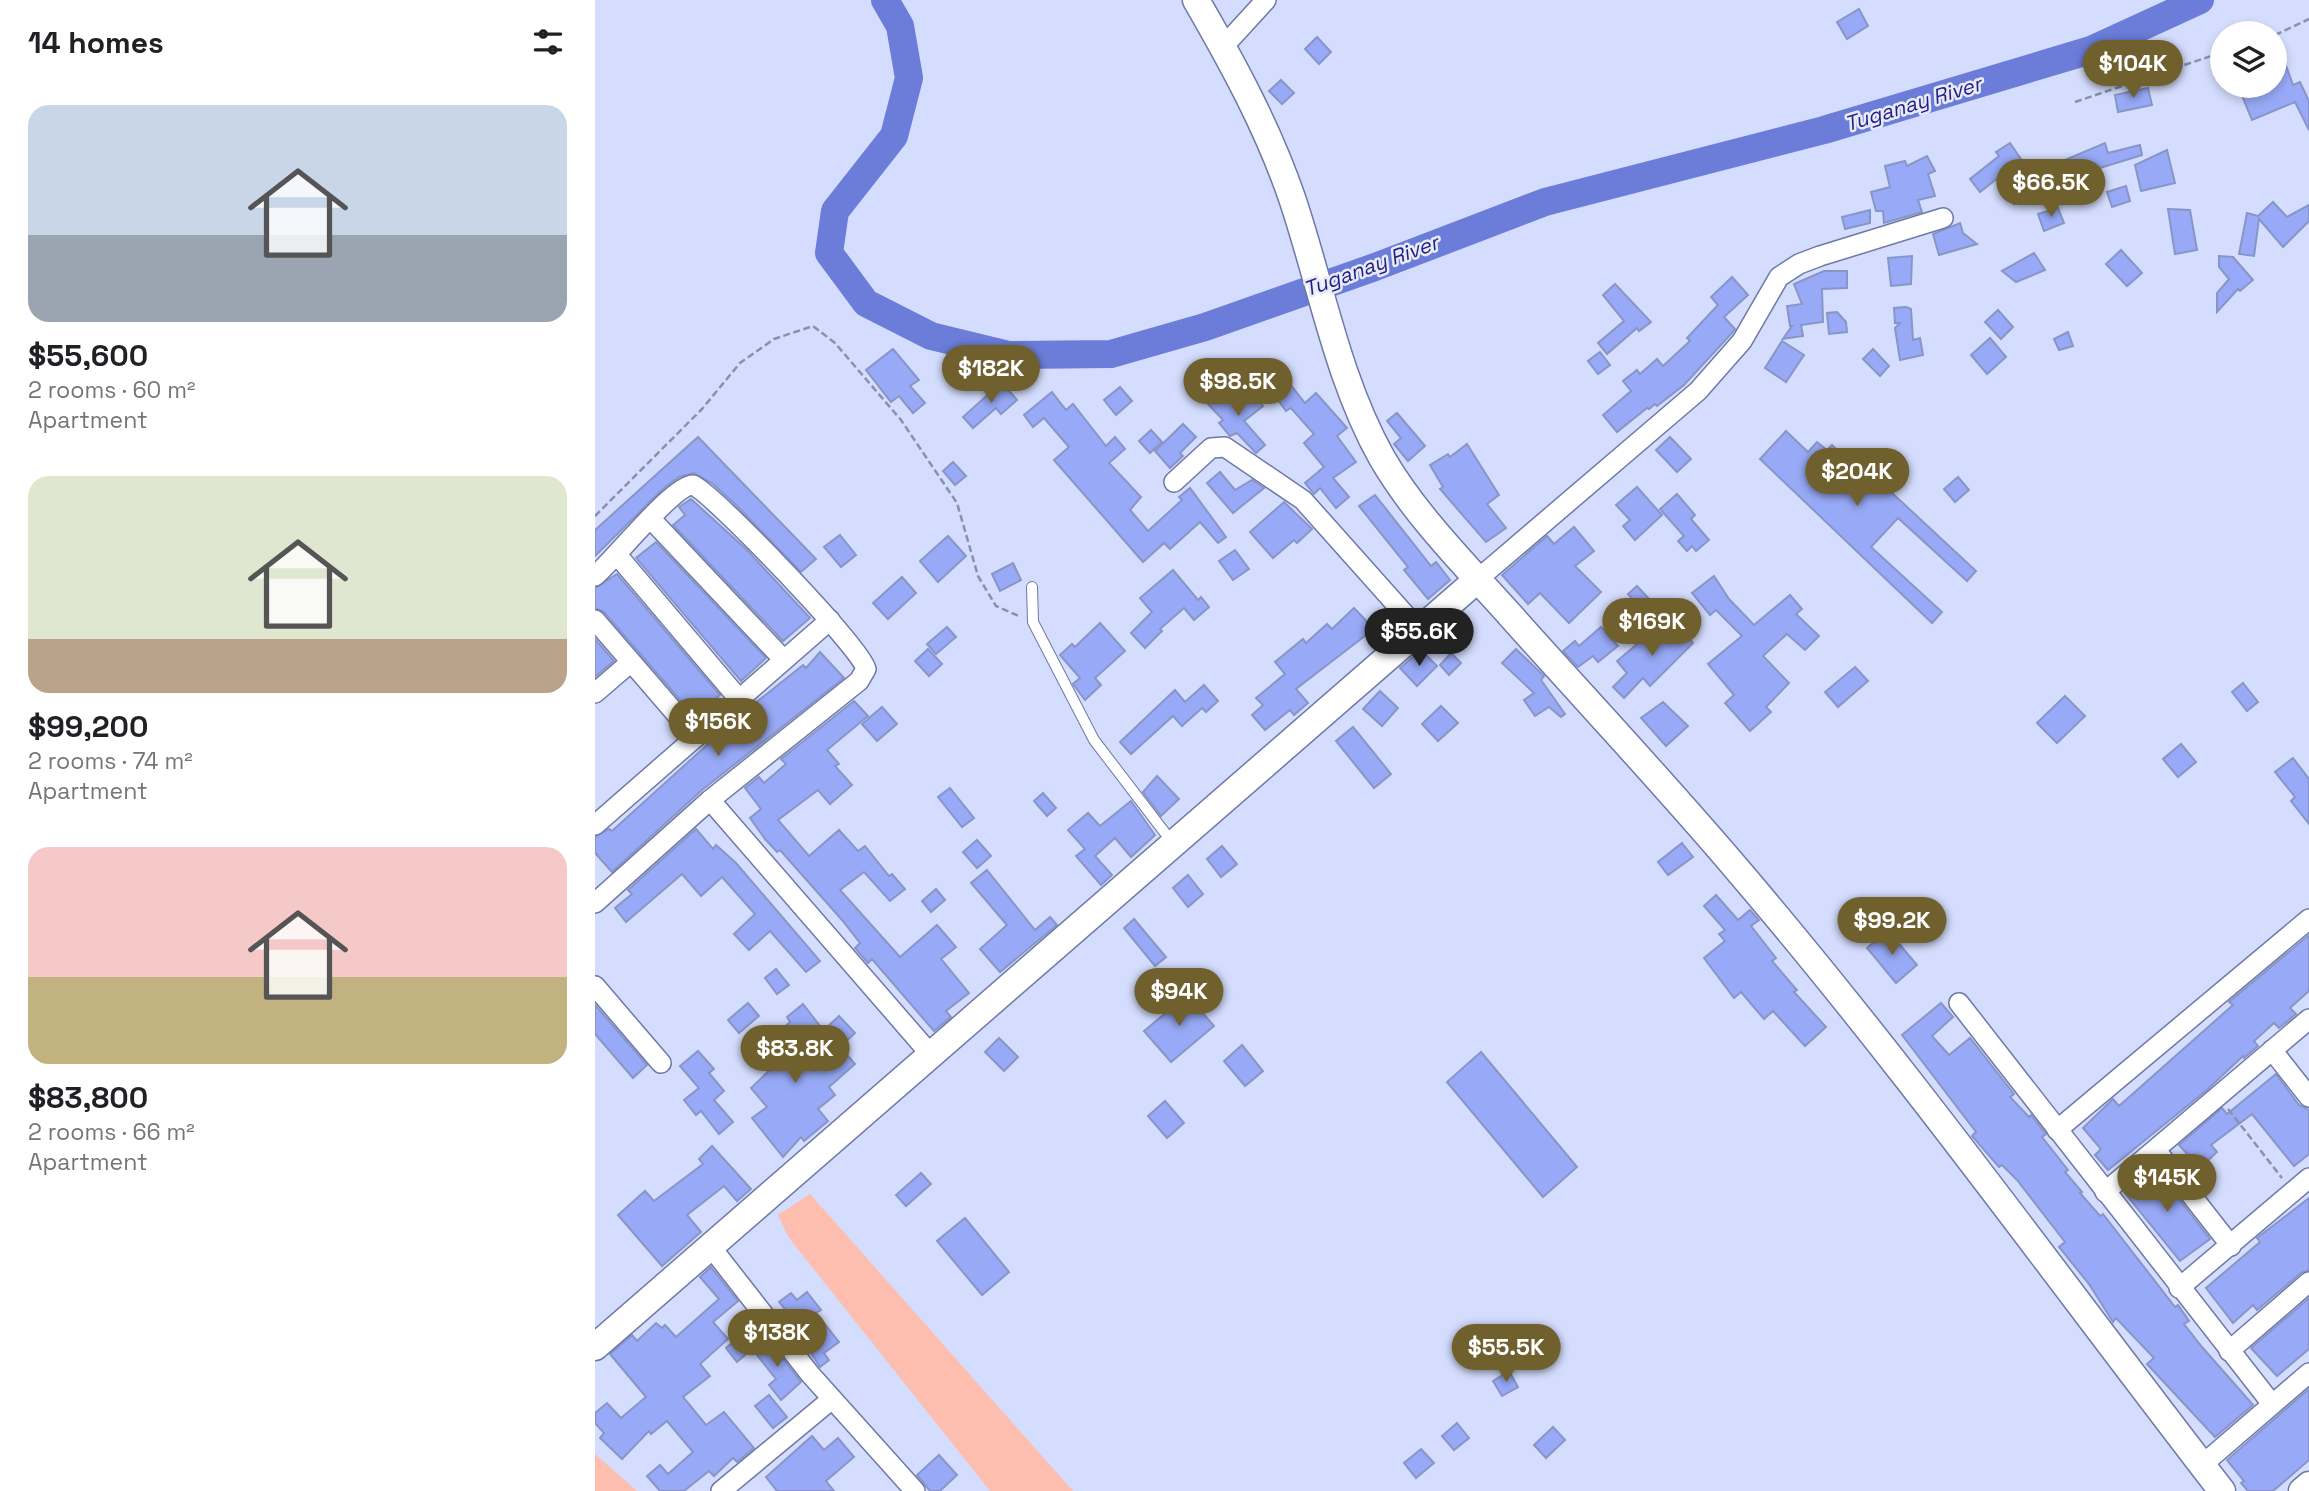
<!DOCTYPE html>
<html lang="en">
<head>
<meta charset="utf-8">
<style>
	:root { --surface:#fff; --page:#f2f2f2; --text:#202124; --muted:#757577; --accent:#70602e }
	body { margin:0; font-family:"Space Grotesk",sans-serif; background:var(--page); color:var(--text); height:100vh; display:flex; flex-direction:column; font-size:26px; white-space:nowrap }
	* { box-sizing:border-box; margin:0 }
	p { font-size:23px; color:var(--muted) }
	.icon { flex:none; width:38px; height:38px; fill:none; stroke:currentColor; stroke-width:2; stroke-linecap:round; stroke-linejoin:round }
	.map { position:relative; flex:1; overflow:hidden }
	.sheet { display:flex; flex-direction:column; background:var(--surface); width:595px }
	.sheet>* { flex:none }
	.controls { position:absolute; left:1615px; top:21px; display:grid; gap:14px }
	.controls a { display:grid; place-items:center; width:77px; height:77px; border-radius:50%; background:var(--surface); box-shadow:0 4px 10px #0003; font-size:35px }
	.price { position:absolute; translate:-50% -60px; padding:0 16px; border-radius:24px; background:var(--accent); color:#fff; font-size:23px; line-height:46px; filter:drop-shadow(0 2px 4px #0008) }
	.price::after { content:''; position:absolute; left:50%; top:42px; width:21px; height:16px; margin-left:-10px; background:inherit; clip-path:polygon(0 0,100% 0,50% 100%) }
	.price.selected { background:#222; color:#fff }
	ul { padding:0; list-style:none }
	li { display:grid; align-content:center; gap:14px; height:371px; padding:0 28px }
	li span { display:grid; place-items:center; height:217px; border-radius:21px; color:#555 }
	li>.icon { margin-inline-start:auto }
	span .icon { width:126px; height:126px; fill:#fffc; stroke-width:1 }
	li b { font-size:30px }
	h2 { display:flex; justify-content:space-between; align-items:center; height:84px; padding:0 28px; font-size:30px }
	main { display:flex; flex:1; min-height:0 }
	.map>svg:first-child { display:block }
	.green { fill:#fdbeb0 }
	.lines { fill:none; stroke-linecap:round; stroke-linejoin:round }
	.river { stroke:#6b7dd9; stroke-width:28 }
	.building { fill:#98aaf7; stroke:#8895c7; stroke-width:2 }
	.lane-casing { stroke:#6d79a8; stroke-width:12 }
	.street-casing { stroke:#6d79a8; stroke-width:22 }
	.secondary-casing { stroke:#6d79a8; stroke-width:29 }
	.path { stroke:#8991ab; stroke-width:2.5; stroke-dasharray:7 3.5; stroke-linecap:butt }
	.lane { stroke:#fff; stroke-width:10 }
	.street { stroke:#fff; stroke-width:19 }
	.secondary { stroke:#fff; stroke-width:26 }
	.labels { text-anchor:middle; stroke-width:5; stroke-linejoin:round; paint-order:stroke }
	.water-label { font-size:21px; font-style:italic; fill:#211e8a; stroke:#e8ebf6 }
</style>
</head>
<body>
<main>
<section class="sheet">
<h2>14 homes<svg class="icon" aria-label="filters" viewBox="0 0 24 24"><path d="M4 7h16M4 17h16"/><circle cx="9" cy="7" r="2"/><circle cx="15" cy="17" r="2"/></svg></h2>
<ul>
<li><span style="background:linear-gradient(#c9d6e8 60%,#9aa5b1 0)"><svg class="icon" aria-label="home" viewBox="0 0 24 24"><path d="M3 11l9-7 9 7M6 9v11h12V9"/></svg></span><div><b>$55,600</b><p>2 rooms · 60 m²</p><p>Apartment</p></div></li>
<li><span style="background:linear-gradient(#dfe7d0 75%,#b9a48a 0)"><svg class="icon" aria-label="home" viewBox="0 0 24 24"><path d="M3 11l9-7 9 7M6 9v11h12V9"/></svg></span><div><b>$99,200</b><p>2 rooms · 74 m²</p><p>Apartment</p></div></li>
<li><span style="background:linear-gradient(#f6c9c9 60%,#c2b280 0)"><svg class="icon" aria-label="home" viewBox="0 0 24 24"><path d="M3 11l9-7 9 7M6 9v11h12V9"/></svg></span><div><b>$83,800</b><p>2 rooms · 66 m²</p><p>Apartment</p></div></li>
</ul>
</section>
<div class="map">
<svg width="1714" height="1491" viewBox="0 0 1714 1491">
	<rect width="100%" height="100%" fill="#d4ddfd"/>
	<g class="green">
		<polygon points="215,1194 478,1491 395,1491 194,1238 183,1215"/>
		<polygon points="0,1454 42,1491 0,1491"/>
	</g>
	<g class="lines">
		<polyline class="river" points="290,0 305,26 314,78 299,136 240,211 234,253 271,303 336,336 414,355 516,354 610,327 780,267 950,202 1229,130 1496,50 1605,0"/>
	</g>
	<g class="building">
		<polygon points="1264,9 1273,26 1252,39 1242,22"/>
		<polygon points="722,37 736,52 724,64 710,49"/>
		<polygon points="1690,63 1698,85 1705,82 1714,101 1714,130 1700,102 1657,120 1643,86 1680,86 1680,67"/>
		<polygon points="686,80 699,93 687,104 674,91"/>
		<polygon points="1553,88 1557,105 1523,112 1520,95"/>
		<polygon points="1415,143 1428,162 1422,165 1438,193 1419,204 1404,177 1385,192 1375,179 1404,156 1401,152"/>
		<polygon points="1510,143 1513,153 1545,145 1547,155 1505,168 1468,186 1458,165"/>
		<polygon points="1572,150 1580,183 1546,191 1540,165"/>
		<polygon points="1332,156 1340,171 1333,174 1340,196 1323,200 1327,212 1289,223 1288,211 1281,211 1276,192 1295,187 1290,166 1310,161 1312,166"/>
		<polygon points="1531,186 1535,201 1517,207 1512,192"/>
		<polygon points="1678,202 1692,217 1714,205 1714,221 1688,247 1664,219 1659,256 1644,254 1652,213 1663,216"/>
		<polygon points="1463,208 1469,223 1449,231 1443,214"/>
		<polygon points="1573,209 1595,210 1602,250 1580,254"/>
		<polygon points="1275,210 1275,223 1250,229 1247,217"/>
		<polygon points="1365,223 1368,233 1382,244 1344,255 1338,234"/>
		<polygon points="1526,250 1547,273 1532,286 1511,264"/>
		<polygon points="1439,253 1450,270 1421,282 1407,271"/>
		<polygon points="1317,256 1316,284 1296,286 1293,258"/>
		<polygon points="1624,256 1638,257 1658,280 1645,291 1643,289 1622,312 1622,293 1634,279 1624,267"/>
		<polygon points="1229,271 1252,271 1252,288 1227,289 1228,322 1206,325 1208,336 1188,339 1197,326 1195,326 1192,306 1207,304 1199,284"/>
		<polygon points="1137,277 1153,295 1129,317 1140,329 1138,332 1089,385 1062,406 1060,404 1054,409 1052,408 1022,432 1008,415 1036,391 1028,381 1042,370 1045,374 1062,359 1068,366 1095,341 1092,338 1123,305 1116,297"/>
		<polygon points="1020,284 1056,322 1044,331 1042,328 1012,354 1003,343 1029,321 1008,295"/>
		<polygon points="1311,307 1316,309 1318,340 1325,338 1328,355 1305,360 1300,328 1305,323 1300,323 1299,308"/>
		<polygon points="1403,310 1418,327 1406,339 1390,322"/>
		<polygon points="1242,312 1251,322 1252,332 1234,334 1232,313"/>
		<polygon points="1473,332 1478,346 1464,350 1459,339"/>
		<polygon points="1395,338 1411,357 1392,374 1376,355"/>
		<polygon points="1187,341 1209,355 1191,382 1170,368"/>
		<polygon points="298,349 324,380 315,386 330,403 318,413 304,396 296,402 271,370"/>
		<polygon points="1278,349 1294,366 1285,376 1268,359"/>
		<polygon points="1005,352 1015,365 1003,374 993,361"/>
		<polygon points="407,382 422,400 406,414 401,408 378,428 368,417"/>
		<polygon points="695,384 710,403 721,393 752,428 742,436 761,462 738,478 754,497 741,508 725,488 719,494 710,483 729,467 709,443 719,434 696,408 691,411 680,396"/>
		<polygon points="525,387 537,401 521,415 509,400"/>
		<polygon points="629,390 645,408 660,396 668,406 649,421 670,445 661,453 642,433 635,436 624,423 628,420 613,404"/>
		<polygon points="457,392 471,410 478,404 511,446 520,437 530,449 514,463 546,497 535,510 553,531 587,500 584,497 595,488 631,537 623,543 605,522 575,549 569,543 548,562 459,460 474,447 449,418 438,427 429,415"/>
		<polygon points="802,413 830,446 813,461 799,444 806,438 792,421"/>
		<polygon points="588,424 601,437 585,453 588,456 575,468 560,451"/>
		<polygon points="556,430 567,442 555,453 544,441"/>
		<polygon points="1191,431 1213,452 1222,442 1232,450 1237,445 1249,457 1253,452 1381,571 1372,581 1303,518 1276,547 1347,612 1337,623 1165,459"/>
		<polygon points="103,437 221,559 206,572 141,505 118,484 99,473 84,477 69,488 0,556 0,530"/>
		<polygon points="1075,437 1096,459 1082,472 1061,450"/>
		<polygon points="872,444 904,495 892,504 911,528 891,542 845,489 848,487 835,465 853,454 855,457"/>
		<polygon points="358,462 371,476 360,485 348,471"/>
		<polygon points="625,472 640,490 657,480 669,488 638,513 612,483"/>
		<polygon points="1363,477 1374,490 1360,502 1349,489"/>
		<polygon points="1042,487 1067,515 1040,540 1028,526 1035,520 1021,505"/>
		<polygon points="1082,494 1100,515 1096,519 1114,540 1101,551 1097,546 1092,551 1083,541 1089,536 1065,509"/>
		<polygon points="780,495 836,566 841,562 855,580 833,599 809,570 813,567 764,506"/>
		<polygon points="96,499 152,550 215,618 188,641 78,525 90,515 84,507"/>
		<polygon points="689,502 717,529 702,543 699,540 678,558 655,532"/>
		<polygon points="979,527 999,551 980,566 1006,592 974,623 945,593 933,604 907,575 952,536 959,544"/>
		<polygon points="245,535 261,555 246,567 229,547"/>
		<polygon points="353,536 371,556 343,582 325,561"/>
		<polygon points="61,542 171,658 146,681 41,558"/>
		<polygon points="640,550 654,569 638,580 624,561"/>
		<polygon points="418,563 426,580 405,591 397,574"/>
		<polygon points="578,570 603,600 606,597 614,607 599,620 589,608 565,629 567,631 550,648 536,633 557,612 545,598"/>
		<polygon points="22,574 125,695 100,717 9,612 0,608 0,588"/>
		<polygon points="1119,576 1134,599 1159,625 1195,595 1207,609 1201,614 1224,636 1210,650 1192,634 1168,656 1194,683 1171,707 1176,712 1155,731 1130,703 1139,695 1113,664 1147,636 1121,610 1115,615 1097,593"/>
		<polygon points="307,577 321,593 293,619 278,603"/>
		<polygon points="1042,586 1055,600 1045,608 1033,594"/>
		<polygon points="759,608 779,629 701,689 713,703 699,715 695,710 670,730 657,715 668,705 661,698 690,674 680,662 708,639 711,643 732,624 737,629"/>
		<polygon points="1077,620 1098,643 1055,686 1048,678 1029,698 1018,687 1032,673 1022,661 1047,640 1050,644"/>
		<polygon points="505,623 530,651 500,678 506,685 490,700 478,684 485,678 465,655 477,644 480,647"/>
		<polygon points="352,627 361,637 341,654 332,644"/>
		<polygon points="1006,627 1023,646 1003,662 998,656 983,667 968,651 980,641 984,646"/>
		<polygon points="0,639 19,661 0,677"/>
		<polygon points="333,649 347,664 334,676 320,661"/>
		<polygon points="921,649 949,676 946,680 970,714 966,717 954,707 940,716 929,700 939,693 907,663"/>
		<polygon points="826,650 842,666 822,686 805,668"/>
		<polygon points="225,652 249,678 107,790 17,872 0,853 0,837 14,829 17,831 144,716 208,665 211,668"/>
		<polygon points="856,653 866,663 854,675 845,665"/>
		<polygon points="1260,667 1273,681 1243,707 1230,692"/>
		<polygon points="1648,683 1663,702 1652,711 1637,692"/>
		<polygon points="609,685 623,701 611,712 607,708 587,726 578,716 536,754 525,742 580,690 590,702"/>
		<polygon points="785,691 803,708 787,726 768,709"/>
		<polygon points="1470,696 1490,716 1462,743 1442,723"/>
		<polygon points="259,701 273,716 232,750 244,764 240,766 257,785 235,804 223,790 183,820 214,856 244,830 263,851 270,846 294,876 297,874 310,889 295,901 269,872 245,890 305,957 342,925 361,947 346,959 374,993 351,1011 356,1017 339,1031 277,959 273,963 260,948 265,943 247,920 185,850 182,852 170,839 155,818 166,809 150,788 164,777 169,783 191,764 186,759"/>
		<polygon points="1068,702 1093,726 1071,746 1046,718"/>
		<polygon points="846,706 863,723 843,741 827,724"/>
		<polygon points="287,707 302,724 282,741 267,724"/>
		<polygon points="758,727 796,774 779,788 741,741"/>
		<polygon points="1586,744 1601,762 1583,777 1568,759"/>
		<polygon points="1698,758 1714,779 1714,824 1696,801 1700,797 1680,772"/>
		<polygon points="562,776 584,799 566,816 548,792"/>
		<polygon points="355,788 379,818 367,827 343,797"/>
		<polygon points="448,793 461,808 452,816 439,801"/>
		<polygon points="536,801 560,835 536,857 520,838 500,856 517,875 506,885 481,856 490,849 473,830 493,813 505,826"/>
		<polygon points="101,829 118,849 121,845 141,863 225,961 211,972 175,931 154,950 139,934 160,914 127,877 106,896 87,874 31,922 20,908 37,894 33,890"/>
		<polygon points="382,840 396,856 382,868 368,852"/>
		<polygon points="1087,843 1098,857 1073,875 1063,862"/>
		<polygon points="627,846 642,864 626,877 612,859"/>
		<polygon points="392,870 440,930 455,917 462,925 405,972 385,949 412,925 376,883"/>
		<polygon points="593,875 608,894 593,907 578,888"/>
		<polygon points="341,889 350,900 336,912 327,901"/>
		<polygon points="1121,895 1143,920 1155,910 1164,920 1156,926 1181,958 1177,961 1202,990 1199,992 1231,1027 1210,1046 1178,1011 1169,1019 1146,992 1139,998 1109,958 1130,941 1124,934 1130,930 1109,906"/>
		<polygon points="539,919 571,957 560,966 529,928"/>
		<polygon points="1293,931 1322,965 1301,983 1272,948"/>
		<polygon points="1714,935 1714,991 1695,1008 1701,1014 1684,1028 1679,1023 1659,1041 1663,1046 1649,1058 1648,1056 1613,1089 1513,1170 1500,1155 1506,1149 1488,1128 1518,1099 1524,1106 1638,1005 1634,1002"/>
		<polygon points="181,969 194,985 182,994 170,978"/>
		<polygon points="592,995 619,1026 576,1062 549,1031"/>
		<polygon points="153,1003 164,1016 144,1033 133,1020"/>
		<polygon points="1346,1003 1358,1017 1337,1036 1354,1055 1375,1038 1419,1094 1415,1097 1434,1117 1436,1115 1451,1134 1447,1137 1473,1170 1470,1172 1487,1192 1485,1193 1505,1216 1508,1214 1580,1307 1583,1305 1594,1321 1589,1324 1607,1347 1658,1405 1620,1437 1552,1364 1559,1358 1521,1318 1518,1322 1494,1284 1464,1247 1470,1242 1422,1180 1407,1165 1404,1167 1377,1136 1381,1132 1307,1035"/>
		<polygon points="208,1004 225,1026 198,1048 215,1067 220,1071 246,1048 260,1064 234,1087 240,1095 223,1109 233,1121 209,1141 206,1137 188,1157 157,1118 172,1107 156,1088 178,1067 164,1050 195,1022 192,1017"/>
		<polygon points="0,1005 52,1065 38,1078 0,1034"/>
		<polygon points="244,1016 260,1033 245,1047 229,1030"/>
		<polygon points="404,1038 423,1057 409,1071 390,1052"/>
		<polygon points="647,1045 668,1071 650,1086 629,1061"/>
		<polygon points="103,1051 119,1069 114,1073 129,1091 119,1100 138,1122 124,1134 106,1111 101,1115 89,1100 104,1088 85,1066"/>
		<polygon points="886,1052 982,1167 948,1197 852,1082"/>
		<polygon points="1681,1074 1704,1105 1714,1110 1714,1154 1699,1166 1657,1114 1616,1145 1622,1152 1605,1168 1584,1145 1627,1108 1632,1114"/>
		<polygon points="570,1101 589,1123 572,1138 553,1116"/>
		<polygon points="117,1146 156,1189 142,1201 129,1186 92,1215 106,1232 67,1266 23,1215 50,1191 59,1201 108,1164 104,1159"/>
		<polygon points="1559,1167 1615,1239 1585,1261 1529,1192"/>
		<polygon points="326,1173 336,1184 311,1206 301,1195"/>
		<polygon points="1714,1198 1714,1270 1706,1273 1662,1310 1658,1305 1638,1323 1611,1288 1665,1242 1662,1238"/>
		<polygon points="370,1218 414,1272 387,1295 342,1241"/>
		<polygon points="116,1267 143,1301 118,1322 133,1339 105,1364 115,1376 88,1397 111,1425 129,1412 159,1448 142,1462 138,1458 119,1476 114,1471 89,1491 65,1491 52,1476 65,1465 73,1474 98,1452 72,1421 56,1434 54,1431 27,1459 5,1438 9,1433 0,1423 0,1413 12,1403 26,1418 51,1397 15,1354 37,1335 42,1341 61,1323 67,1328 70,1325 81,1337 124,1299 105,1277"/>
		<polygon points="212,1292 226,1310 221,1313 244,1342 229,1353 234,1360 225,1367 201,1330 199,1332 190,1320 196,1316 184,1302 196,1293 202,1300"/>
		<polygon points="1714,1298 1714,1349 1682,1376 1656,1348"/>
		<polygon points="146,1336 157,1349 142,1362 131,1348"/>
		<polygon points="172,1338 206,1382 186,1400 174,1385 181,1379 158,1350"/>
		<polygon points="914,1371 923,1387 907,1396 898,1381"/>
		<polygon points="1714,1389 1714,1460 1678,1491 1653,1491 1646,1483 1649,1481 1632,1460"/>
		<polygon points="174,1395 192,1417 178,1428 160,1406"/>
		<polygon points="862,1423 874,1438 859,1450 847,1436"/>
		<polygon points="958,1427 970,1440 951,1458 939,1445"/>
		<polygon points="217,1436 229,1450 243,1438 259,1457 231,1481 239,1491 182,1491 171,1477"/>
		<polygon points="826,1449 839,1463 821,1478 809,1463"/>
		<polygon points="344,1455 362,1475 345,1491 335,1491 322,1475"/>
	</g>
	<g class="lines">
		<defs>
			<polyline id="lane" points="437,587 438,622 499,740 577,842"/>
			<g id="street">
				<polyline points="628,47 671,0"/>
				<polyline points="579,482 616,448 630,447 708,500 823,629"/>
				<polyline points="55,518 189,660"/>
				<polyline points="23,556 144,699"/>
				<path d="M0,576C20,559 78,485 98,485C117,492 270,652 271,669L264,681L115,800L0,903"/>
				<polyline points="883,579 1103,391 1147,341 1184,277 1204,264 1225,256 1348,218"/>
				<polyline points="0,620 101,737"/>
				<polyline points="0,693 36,662"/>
				<polyline points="115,800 337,1056"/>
				<polyline points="0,825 235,620"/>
				<polyline points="0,986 66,1063"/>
				<polyline points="1364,1003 1677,1404"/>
				<polyline points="1677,1050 1714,1097"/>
				<polyline points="1462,1130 1714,919"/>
				<polyline points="1561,1150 1636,1246"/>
				<polyline points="1510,1192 1714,1019"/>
				<polyline points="116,1247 215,1374 320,1491"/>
				<polyline points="1584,1288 1714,1178"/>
				<polyline points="1634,1351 1714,1282"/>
				<polyline points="1607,1465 1714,1373"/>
				<polyline points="126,1491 237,1399"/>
			</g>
			<g id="secondary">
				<path d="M601,0C638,64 673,128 697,198C726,284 742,378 787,458C820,515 871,566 915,615C990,699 1068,782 1141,868C1313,1069 1466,1283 1627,1491"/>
				<polyline points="0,1347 883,579"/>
				<polyline points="1707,1491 1714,1485"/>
			</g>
		</defs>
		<use href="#lane" class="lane-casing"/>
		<use href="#street" class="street-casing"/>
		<use href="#secondary" class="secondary-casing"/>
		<g class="path">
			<polyline points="1680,35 1714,19"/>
			<polyline points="1480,102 1628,52"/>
			<polyline points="0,516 107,409 145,363 179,339 218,326 240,343 306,420 362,503 383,576 401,606 426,617"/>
			<polyline points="1633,1109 1687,1178"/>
		</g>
		<use href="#lane" class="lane"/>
		<use href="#street" class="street"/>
		<use href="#secondary" class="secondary"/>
	</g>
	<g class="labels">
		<g class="water-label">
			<text transform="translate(1318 104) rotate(-17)" y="7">Tuganay River</text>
			<text transform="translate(776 266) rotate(-20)" y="7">Tuganay River</text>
		</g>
	</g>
</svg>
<div class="controls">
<a><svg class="icon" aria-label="layers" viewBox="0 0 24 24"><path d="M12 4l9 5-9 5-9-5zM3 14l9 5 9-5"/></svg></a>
</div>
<b class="price" style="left:1538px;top:100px">$104K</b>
<b class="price" style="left:1456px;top:219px">$66.5K</b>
<b class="price" style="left:396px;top:405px">$182K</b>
<b class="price" style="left:643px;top:418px">$98.5K</b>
<b class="price" style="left:1262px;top:508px">$204K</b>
<b class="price" style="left:1057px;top:658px">$169K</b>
<b class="price selected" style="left:824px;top:668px">$55.6K</b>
<b class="price" style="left:123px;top:758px">$156K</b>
<b class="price" style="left:1297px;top:957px">$99.2K</b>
<b class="price" style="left:584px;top:1028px">$94K</b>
<b class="price" style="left:200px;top:1085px">$83.8K</b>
<b class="price" style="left:1572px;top:1214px">$145K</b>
<b class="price" style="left:182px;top:1369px">$138K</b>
<b class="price" style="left:911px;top:1384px">$55.5K</b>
</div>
</main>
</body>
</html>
